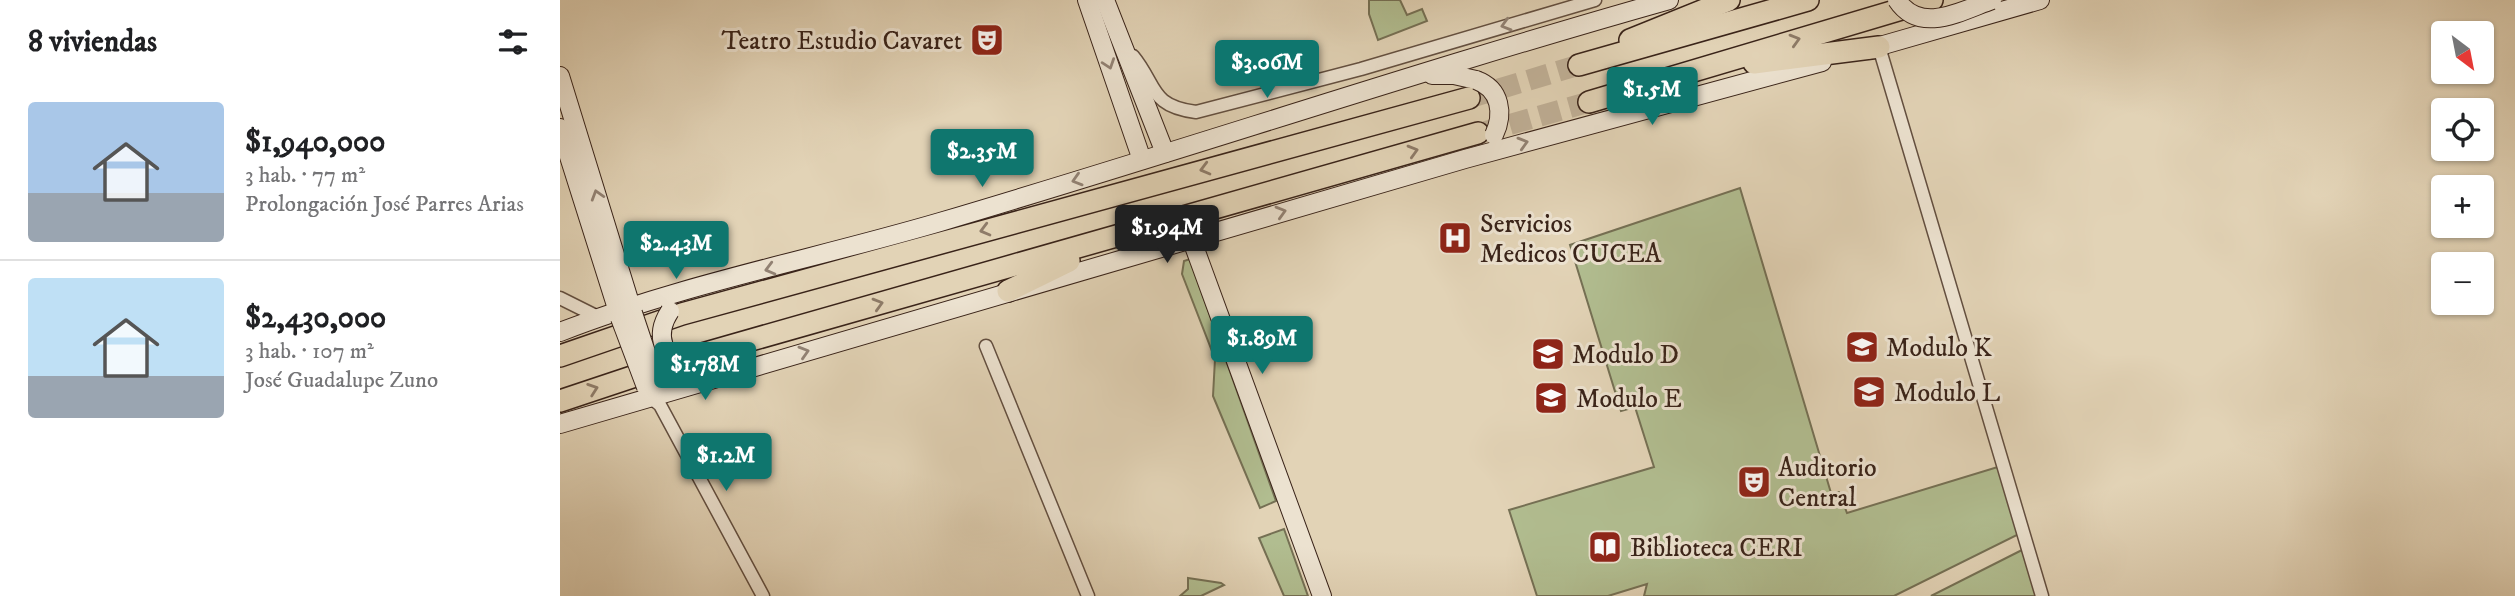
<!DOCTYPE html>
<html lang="es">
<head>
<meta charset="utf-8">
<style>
	:root { --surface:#fff; --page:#f2f2f2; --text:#202124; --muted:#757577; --line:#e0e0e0; --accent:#0f766e }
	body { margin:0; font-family:"IM FELL DW Pica",serif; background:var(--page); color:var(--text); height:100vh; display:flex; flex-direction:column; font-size:26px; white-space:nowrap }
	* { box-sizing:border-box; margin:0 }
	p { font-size:23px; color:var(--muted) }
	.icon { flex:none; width:38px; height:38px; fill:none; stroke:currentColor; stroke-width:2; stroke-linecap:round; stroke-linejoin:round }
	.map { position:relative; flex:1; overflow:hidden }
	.drawer { display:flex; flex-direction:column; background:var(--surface); width:560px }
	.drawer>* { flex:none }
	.needle { width:46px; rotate:148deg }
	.controls { position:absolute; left:1871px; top:21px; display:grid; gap:14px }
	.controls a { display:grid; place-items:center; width:63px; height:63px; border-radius:7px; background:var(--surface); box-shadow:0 2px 5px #0004; font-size:35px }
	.price { position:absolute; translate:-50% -60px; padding:0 16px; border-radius:7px; background:var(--accent); color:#fff; font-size:23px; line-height:46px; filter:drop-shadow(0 2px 4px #0008) }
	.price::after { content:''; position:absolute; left:50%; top:42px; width:21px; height:16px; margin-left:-10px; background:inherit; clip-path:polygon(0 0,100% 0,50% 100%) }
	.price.current { background:#222; color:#fff }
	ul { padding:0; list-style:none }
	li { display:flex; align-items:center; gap:21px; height:175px; padding:0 28px }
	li+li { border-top:2px solid var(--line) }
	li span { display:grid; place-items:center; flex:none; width:196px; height:140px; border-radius:7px; color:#555 }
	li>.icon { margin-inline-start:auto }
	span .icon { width:84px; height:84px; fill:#fffc; stroke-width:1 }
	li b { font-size:30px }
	h2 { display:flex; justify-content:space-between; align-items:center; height:84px; padding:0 28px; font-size:30px }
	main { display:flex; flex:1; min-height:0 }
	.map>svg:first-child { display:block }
	.green { fill:#b1bd90; stroke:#757054; stroke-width:2 }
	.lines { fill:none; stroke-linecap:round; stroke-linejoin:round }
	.highway-tunnel { stroke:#c0b097; stroke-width:21; stroke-dasharray:21 10; stroke-linecap:butt }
	.street-casing { stroke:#634f40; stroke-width:15 }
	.secondary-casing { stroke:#392319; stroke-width:20 }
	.highway-casing { stroke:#392319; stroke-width:24 }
	.street { stroke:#ece2d0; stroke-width:12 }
	.secondary { stroke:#ece2d0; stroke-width:18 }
	.highway { stroke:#e2d3b6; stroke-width:21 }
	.secondary-bridge-casing { stroke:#392319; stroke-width:20; stroke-linecap:butt }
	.secondary-bridge { stroke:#ece2d0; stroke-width:18 }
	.oneway { stroke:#928274 }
	.oneway2 { stroke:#8e7b68 }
	.labels { text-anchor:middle; stroke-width:6; stroke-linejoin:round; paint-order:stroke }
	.poi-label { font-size:26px; fill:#392319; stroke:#ece2d0; text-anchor:start }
</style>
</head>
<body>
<main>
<section class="drawer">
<h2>8 viviendas<svg class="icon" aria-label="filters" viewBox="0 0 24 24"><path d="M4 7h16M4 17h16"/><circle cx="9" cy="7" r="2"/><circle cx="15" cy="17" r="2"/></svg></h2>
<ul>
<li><span style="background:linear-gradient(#a9c7e8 65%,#9aa5b1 0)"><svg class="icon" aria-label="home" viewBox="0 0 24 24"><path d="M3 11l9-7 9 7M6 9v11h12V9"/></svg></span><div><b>$1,940,000</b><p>3 hab. · 77 m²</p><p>Prolongación José Parres Arias</p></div></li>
<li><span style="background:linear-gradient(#bfe0f5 70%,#9aa5b1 0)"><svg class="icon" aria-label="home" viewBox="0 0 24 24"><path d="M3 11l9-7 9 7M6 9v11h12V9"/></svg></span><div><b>$2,430,000</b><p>3 hab. · 107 m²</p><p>José Guadalupe Zuno</p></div></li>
</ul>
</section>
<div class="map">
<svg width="1955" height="596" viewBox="0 0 1955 596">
	<rect width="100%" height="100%" fill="#e2d3b6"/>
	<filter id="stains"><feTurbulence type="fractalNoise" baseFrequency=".00286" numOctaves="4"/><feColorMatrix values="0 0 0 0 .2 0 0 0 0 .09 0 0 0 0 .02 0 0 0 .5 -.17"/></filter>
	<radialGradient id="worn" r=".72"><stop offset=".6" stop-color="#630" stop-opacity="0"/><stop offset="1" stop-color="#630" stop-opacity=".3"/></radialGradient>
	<g class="green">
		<polygon points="809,0 840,0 847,15 862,9 867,21 818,40 809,14"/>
		<polygon points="1180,188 1271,493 1279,492 1287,513 1441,466 1461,533 1334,596 1084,596 1087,584 1048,596 977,596 949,510 1094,467 1075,407 1061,411 1010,245"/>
		<polygon points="630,259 716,501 700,508 653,396 655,359 622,274 624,261"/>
		<polygon points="724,529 748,596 724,596 699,538"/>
		<polygon points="1462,550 1479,596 1371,596"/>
		<polygon points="628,578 661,583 664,585 641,596 620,596 628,589"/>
	</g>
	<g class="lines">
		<g class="highway-tunnel">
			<polyline points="909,98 1019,65"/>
			<polyline points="920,133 1029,102"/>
		</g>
		<defs>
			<g id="street">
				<polyline points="1319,47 1482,596"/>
				<path d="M573,56C597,85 589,106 636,112L801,69L1035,0"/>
				<polyline points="0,298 38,317"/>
				<polyline points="426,346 528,596"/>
				<polyline points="90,397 100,405 203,596"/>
			</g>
			<g id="secondary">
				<polyline points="527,0 582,160"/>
				<polyline points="545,0 605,153"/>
				<polyline points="1306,50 1480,0"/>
				<polyline points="872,75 894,75 916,80"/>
				<polyline points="0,76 73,313"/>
				<polyline points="0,128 60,318"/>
				<polyline points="631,238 762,596"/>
				<path d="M0,332C123,284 254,259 380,222C624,150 864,69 1109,0"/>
				<polyline points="0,424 905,159 1262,62"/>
			</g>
			<g id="highway">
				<polyline points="1070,40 1169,0"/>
				<polyline points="1194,63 1319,47"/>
				<polyline points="1019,65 1248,0"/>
				<polyline points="1029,102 1372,0"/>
				<polyline points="448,291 509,261"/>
				<polyline points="0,356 122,314 909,98"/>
				<polyline points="0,401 135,356 918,133"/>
			</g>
		</defs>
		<use href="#street" class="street-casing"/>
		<use href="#secondary" class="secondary-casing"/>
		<use href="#highway" class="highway-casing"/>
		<use href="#street" class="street"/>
		<use href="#secondary" class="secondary"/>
		<use href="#highway" class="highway"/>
		<defs>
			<g id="secondary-bridge">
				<path d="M1337,0C1360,35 1401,11 1432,0"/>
				<path d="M916,80C941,89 944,114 934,135"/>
				<path d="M110,311C93,337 104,358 130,369"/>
				<polyline points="73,313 98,388"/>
				<polyline points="60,318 86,387"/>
			</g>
		</defs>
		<use href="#secondary-bridge" class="secondary-bridge-casing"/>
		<use href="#secondary-bridge" class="secondary-bridge"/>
	</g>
	<defs><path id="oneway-chevron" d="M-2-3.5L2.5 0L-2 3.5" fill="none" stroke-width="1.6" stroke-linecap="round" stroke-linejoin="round" transform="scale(1.75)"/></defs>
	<g class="oneway">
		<use href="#oneway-chevron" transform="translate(946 25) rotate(164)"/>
		<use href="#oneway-chevron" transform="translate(549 64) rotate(71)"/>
		<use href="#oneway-chevron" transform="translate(963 143) rotate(-16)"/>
		<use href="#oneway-chevron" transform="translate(517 180) rotate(163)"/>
		<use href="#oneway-chevron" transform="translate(37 195) rotate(-107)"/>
		<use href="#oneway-chevron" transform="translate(721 212) rotate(-16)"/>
		<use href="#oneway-chevron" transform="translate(210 269) rotate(165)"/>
		<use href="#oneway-chevron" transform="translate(244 352) rotate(-17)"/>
	</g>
	<g class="oneway2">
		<use href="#oneway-chevron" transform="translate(1235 40) rotate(-16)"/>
		<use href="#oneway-chevron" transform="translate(853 151) rotate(-16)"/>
		<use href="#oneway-chevron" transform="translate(645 169) rotate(165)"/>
		<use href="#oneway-chevron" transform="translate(425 230) rotate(165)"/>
		<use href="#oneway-chevron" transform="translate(318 304) rotate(-16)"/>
		<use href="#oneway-chevron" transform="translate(33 389) rotate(-19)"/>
	</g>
	<defs>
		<symbol id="theatre-square" viewBox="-11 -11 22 22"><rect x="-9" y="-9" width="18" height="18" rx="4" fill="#8f2418" stroke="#ece2d0"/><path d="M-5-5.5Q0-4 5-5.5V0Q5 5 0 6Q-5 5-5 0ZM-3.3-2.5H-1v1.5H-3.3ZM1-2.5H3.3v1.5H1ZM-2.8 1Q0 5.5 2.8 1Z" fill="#fff"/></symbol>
		<symbol id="hospital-square" viewBox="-11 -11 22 22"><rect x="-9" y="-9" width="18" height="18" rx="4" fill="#8f2418" stroke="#ece2d0"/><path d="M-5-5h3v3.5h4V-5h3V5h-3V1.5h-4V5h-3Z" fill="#fff"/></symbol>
		<symbol id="school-square" viewBox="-11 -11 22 22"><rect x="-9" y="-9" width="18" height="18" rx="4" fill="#8f2418" stroke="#ece2d0"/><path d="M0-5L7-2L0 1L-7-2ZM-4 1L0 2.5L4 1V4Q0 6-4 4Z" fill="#fff"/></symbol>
		<symbol id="library-square" viewBox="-11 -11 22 22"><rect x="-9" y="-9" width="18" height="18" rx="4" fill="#8f2418" stroke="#ece2d0"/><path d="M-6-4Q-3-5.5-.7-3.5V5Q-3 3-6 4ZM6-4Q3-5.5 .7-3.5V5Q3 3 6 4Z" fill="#fff"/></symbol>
	</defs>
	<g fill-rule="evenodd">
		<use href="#theatre-square" x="408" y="21" width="38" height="38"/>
		<use href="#hospital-square" x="876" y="219" width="38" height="38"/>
		<use href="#school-square" x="1283" y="328" width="38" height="38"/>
		<use href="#school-square" x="969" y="335" width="38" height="38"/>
		<use href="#school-square" x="1290" y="373" width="38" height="38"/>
		<use href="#school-square" x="972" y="379" width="38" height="38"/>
		<use href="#theatre-square" x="1175" y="463" width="38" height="38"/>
		<use href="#library-square" x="1026" y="528" width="38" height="38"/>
	</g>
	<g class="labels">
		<g class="poi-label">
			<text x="402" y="49" text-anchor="end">Teatro Estudio Cavaret</text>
			<text x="920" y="232">Servicios<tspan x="920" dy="30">Medicos CUCEA</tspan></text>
			<text x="1326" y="356">Modulo K</text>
			<text x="1012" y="363">Modulo D</text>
			<text x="1334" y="401">Modulo L</text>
			<text x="1016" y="407">Modulo E</text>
			<text x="1218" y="476">Auditorio<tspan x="1218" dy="30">Central</tspan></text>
			<text x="1070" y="556">Biblioteca CERI</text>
		</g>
	</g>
	<rect width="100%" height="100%" filter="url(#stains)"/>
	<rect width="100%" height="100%" fill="url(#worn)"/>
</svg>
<div class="controls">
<a><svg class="needle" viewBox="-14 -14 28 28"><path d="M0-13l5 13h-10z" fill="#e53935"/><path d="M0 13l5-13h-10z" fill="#757577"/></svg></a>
<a><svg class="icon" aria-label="locate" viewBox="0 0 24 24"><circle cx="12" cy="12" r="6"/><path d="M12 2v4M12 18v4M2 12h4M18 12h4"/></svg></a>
<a>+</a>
<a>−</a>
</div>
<b class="price" style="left:707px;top:100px">$3.06M</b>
<b class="price" style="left:1092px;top:127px">$1.5M</b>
<b class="price" style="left:422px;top:189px">$2.35M</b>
<b class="price current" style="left:607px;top:265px">$1.94M</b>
<b class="price" style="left:116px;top:281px">$2.43M</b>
<b class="price" style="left:702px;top:376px">$1.89M</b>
<b class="price" style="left:145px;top:402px">$1.78M</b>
<b class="price" style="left:166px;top:493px">$1.2M</b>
</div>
</main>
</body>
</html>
